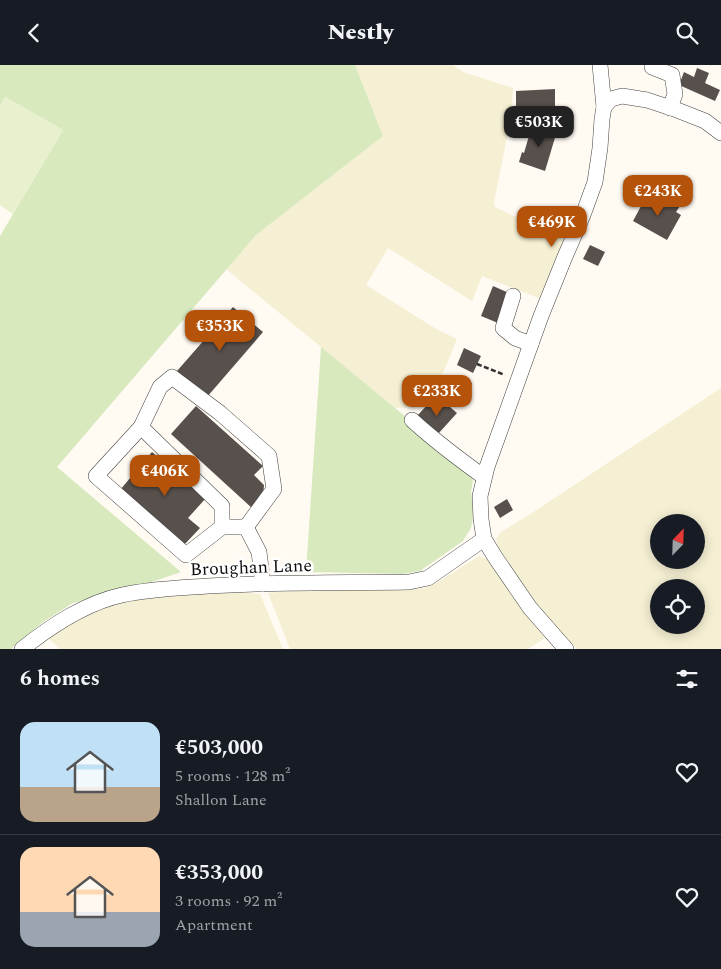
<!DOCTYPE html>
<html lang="en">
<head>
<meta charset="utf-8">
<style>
	:root { --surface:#171b24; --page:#242831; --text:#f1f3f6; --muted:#9ea1a6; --line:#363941; --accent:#b45309 }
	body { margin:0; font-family:Spectral,serif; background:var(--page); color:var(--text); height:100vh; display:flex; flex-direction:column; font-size:19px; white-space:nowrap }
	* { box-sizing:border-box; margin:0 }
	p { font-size:16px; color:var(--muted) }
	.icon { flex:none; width:28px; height:28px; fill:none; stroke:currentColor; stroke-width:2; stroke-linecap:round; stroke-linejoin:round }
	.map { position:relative; height:584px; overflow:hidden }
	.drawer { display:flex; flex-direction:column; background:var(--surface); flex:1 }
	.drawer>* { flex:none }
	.needle { width:32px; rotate:23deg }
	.buttons { position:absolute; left:650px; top:449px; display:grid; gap:10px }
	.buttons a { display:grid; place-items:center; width:55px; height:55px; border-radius:50%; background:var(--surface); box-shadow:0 2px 12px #0003; font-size:25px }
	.price { position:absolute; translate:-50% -42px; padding:0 11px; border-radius:10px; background:var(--accent); color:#fff; font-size:16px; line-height:32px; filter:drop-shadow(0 1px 2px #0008) }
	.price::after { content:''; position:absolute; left:50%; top:30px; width:15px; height:11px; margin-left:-8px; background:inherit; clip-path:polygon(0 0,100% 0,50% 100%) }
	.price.active { background:#222; color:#fff }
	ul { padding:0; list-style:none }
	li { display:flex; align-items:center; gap:15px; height:125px; padding:0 20px }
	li+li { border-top:1px solid var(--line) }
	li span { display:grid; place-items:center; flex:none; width:140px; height:100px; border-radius:15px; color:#555 }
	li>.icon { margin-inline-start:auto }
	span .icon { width:60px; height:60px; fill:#fffc; stroke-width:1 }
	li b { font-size:21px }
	h2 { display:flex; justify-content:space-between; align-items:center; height:60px; padding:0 20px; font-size:21px }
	header { display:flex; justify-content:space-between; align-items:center; height:65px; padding:0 20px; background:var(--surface); font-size:22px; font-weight:800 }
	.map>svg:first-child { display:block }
	.farmland { fill:#f5efd3; fill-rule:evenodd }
	.green { fill:#d8e9bd }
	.pitch { fill:#e8f0ce }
	.building { fill:#58504c }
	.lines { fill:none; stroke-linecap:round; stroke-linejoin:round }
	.minor-casing { stroke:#434343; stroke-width:16 }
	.path { stroke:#323232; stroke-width:2.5; stroke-dasharray:5 2.5; stroke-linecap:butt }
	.minor { stroke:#fff; stroke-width:15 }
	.labels { text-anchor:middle; stroke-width:5; stroke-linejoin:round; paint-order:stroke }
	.street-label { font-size:18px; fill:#101010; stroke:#fff }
</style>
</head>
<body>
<header><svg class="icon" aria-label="back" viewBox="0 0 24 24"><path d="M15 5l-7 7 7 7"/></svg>Nestly<svg class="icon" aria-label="search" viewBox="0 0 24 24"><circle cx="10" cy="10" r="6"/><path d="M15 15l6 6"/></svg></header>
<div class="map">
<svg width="721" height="584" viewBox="0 0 721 584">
	<rect width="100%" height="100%" fill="#fffbf3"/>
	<g class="farmland">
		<polygon points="355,0 453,0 463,7 513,23 512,47 494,138 495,142 564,175 541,234 482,211 472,236 388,183 366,220 438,265 457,274 446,301 429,338 419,342 395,343 226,204 256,170 383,71"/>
		<path d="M721,323V584H577L529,531L498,481L496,474L501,467L535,446ZM659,458H696V495H659ZM659,522H696V560H659Z"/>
		<polygon points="479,491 487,494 545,573 528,584 290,584 268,528 325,523 373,522 408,525 425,523 438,517"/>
		<polygon points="240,527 260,529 283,584 60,584 48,573 85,550 107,542 143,532 188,528"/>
	</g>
	<g class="green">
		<polygon points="0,0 355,0 383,71 256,170 57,402 181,507 137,522 73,538 43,557 11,584 0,584 0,171 63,65 5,32 0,41"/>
		<polygon points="321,282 474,408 471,427 474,448 471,463 463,476 420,506 403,509 306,507"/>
	</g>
	<polygon class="pitch" points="5,32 63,65 13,149 0,140 0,41"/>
	<g class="building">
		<polygon points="697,3 709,8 705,18 720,25 715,36 679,20 684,7 694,12"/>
		<polygon points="555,24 555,52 521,51 520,49 516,48 516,26"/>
		<polygon points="542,61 557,66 545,106 519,97 522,87 524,88 531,64 540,67"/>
		<polygon points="647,130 663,139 666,133 680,141 676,147 681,150 667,175 633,156"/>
		<polygon points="590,180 605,187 598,201 583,194"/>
		<polygon points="493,221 509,228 498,258 481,251"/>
		<polygon points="233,242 263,267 207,332 177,306"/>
		<polygon points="464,283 481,291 473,308 457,300"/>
		<polygon points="463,315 472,318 462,340 454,336"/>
		<polygon points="444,337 457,348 438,369 417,351 429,338 437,345"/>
		<polygon points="196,341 263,401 254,410 264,420 263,433 253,444 171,369"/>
		<polygon points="152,387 206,433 188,453 200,463 184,480 120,425"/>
		<polygon points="507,434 513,445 500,453 494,442"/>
	</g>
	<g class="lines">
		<defs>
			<g id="minor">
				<polyline points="600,0 604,42"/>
				<polyline points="653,0 652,2 672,10 675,29 670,43"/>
				<polyline points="513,231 503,263 515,273 531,279"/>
				<path d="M412,355C435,376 459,394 484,412"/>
				<polyline points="141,362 160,322 172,312 220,348 269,391 274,424 246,462"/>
				<polyline points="222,462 222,441 141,362 96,411 186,490 222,462 246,462 259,487 263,519"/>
				<path d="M22,584C51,561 85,538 122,530C149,524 180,523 208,521C275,517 342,518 409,517L428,513L484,474"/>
				<polyline points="566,584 530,543 495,492 484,474 481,454 480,431 487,402 541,251 564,194 583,150 595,117 600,83 602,54 604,42 611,34 622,31 647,35 677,45 705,56 721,68"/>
			</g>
		</defs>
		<use href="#minor" class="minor-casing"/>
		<polyline class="path" points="477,299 505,310"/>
		<use href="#minor" class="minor"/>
	</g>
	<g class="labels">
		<g class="street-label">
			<text transform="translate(251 502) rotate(-2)" y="6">Broughan Lane</text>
		</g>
	</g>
</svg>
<div class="buttons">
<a><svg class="needle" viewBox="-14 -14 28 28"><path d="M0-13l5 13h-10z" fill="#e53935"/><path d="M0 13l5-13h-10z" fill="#9ea1a6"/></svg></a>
<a><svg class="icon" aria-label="locate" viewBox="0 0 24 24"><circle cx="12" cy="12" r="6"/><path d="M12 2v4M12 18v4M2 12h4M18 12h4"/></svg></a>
</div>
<b class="price active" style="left:539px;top:83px">€503K</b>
<b class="price" style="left:658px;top:152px">€243K</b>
<b class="price" style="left:552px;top:183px">€469K</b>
<b class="price" style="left:220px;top:287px">€353K</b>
<b class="price" style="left:437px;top:352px">€233K</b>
<b class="price" style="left:165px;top:432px">€406K</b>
</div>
<section class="drawer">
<h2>6 homes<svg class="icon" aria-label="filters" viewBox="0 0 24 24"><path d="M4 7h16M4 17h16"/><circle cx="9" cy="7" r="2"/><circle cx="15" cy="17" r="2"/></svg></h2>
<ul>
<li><span style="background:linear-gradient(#bfe0f5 65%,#b9a48a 0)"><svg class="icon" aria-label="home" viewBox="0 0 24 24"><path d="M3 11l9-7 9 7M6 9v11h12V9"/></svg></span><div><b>€503,000</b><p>5 rooms · 128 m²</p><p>Shallon Lane</p></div><svg class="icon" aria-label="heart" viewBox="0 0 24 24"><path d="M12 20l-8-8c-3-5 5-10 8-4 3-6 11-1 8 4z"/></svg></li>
<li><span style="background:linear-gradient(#ffd9b3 65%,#9aa5b1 0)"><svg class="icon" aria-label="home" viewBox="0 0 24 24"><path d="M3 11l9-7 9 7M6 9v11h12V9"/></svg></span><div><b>€353,000</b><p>3 rooms · 92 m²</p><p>Apartment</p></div><svg class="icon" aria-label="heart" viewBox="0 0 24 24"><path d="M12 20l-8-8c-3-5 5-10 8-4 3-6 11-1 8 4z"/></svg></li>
</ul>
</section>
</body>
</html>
